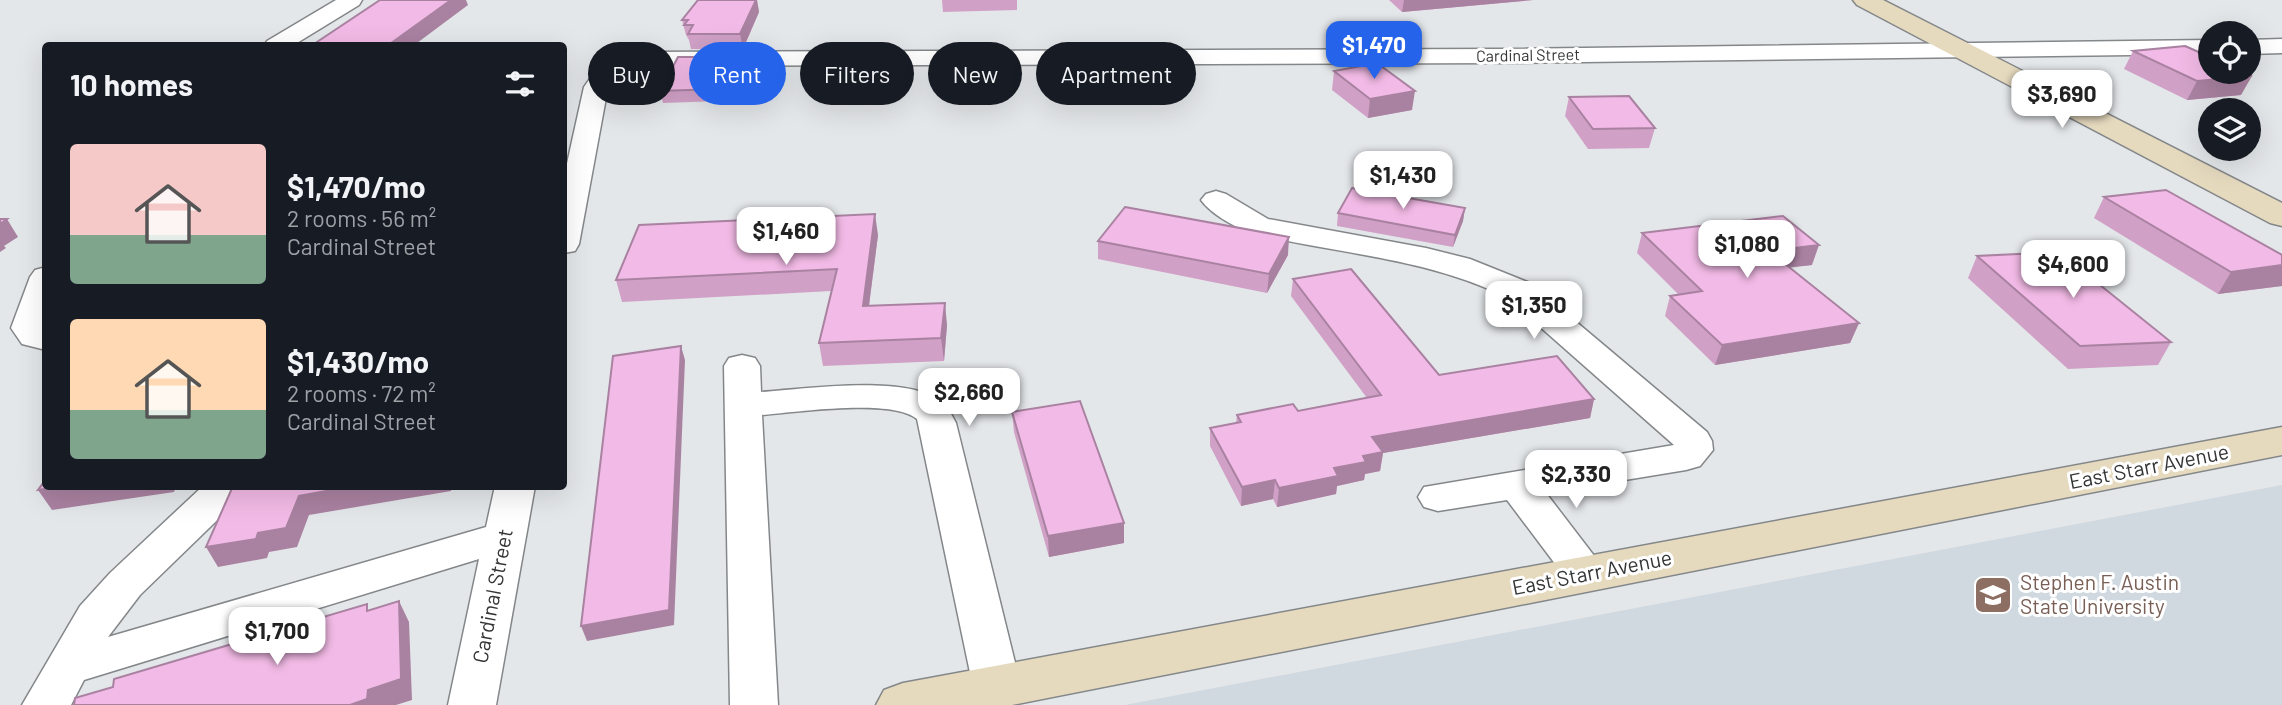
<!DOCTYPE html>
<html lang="en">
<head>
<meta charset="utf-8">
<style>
	:root { --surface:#171b24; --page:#20242c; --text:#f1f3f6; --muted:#9ea1a6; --accent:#2563eb }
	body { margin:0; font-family:Barlow,sans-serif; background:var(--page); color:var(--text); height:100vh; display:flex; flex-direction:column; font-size:26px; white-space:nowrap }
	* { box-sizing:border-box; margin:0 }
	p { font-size:23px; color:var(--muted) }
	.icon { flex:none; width:38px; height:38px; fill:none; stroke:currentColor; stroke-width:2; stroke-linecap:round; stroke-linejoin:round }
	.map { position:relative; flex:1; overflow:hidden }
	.details { position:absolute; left:42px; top:42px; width:525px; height:448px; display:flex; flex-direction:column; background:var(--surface); border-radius:7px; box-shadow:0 7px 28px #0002 }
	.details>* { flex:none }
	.top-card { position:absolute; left:588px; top:42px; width:665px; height:63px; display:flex; gap:14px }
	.buttons { position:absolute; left:2198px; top:21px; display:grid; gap:14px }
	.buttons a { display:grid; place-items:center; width:63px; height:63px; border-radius:50%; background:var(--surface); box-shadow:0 7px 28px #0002; font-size:35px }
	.price { position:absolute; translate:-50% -60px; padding:0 16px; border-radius:14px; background:#fff; color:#222; font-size:23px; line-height:46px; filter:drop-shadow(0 2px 4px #0008) }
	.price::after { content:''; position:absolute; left:50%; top:42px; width:21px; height:16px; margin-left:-10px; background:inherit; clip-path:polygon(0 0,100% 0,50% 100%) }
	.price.on { background:var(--accent); color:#fff }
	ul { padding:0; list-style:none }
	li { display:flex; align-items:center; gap:21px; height:175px; padding:0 28px }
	li span { display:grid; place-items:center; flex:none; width:196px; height:140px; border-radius:7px; color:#555 }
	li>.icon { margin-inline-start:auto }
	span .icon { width:84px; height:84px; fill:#fffc; stroke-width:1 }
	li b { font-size:30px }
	h2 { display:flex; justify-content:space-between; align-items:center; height:84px; padding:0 28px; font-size:30px }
	.pill { padding:0 24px; border-radius:32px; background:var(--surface); box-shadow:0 7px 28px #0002; font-size:24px; line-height:63px }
	.pill.on { background:var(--accent); color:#fff }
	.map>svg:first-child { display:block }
	.built { fill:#d0d9e0 }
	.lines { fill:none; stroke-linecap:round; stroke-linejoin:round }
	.minor-casing { stroke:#848789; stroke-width:3 }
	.secondary-casing { stroke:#848789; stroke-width:3 }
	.minor { fill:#fff; fill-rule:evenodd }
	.secondary { fill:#e5d9be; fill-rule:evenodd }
	.wall { fill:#d0a0c6 }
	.shaded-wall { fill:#a982a1 }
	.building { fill:#f2bae6; stroke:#a982a1; stroke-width:2 }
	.labels { text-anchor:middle; stroke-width:6; stroke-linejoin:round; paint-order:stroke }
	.far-street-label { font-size:16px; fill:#343536; stroke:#fff }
	.near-street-label { font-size:21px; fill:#343536; stroke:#fff }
	.near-education-label { font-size:21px; fill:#785e54; stroke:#fff; text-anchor:start }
</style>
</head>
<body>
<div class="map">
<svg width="2282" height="705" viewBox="0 0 2282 705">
	<rect width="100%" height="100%" fill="#e4e7ea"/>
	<polygon class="built" points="2282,485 2282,705 1125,705"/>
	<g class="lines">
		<defs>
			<g id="minor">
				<polygon points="336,0 362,0 359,5 292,46 264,46 267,41"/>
				<polygon points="2282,39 2282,53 2249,54 2249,40"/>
				<polygon points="2210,40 2210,54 1503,63 643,66 625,73 608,87 579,244 575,251 564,253 564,177 584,87 596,70 608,63 643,52 1503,49"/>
				<path d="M1216,191L1226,194L1268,219L1426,248L1470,259L1530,283L1707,432L1712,441L1713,450L1700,466L1686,470L1546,493L1608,574L1601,585L1586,590L1571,585L1507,500L1438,511L1424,507L1418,497L1424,487L1674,445L1506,297C1425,257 1335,254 1248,232C1232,225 1212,215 1201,200L1206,194Z"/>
				<polygon points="46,267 46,350 22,344 11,328 30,277 35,270"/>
				<path d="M742,355L755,358L760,366L761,392C803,389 907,374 940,401C947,406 952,415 956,423L1021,687L1014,700L1000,705L980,700L973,687L917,419C893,398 796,412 762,415L778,705H730L724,366L729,358Z"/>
				<polygon points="203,486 248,486 242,496 140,595 108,637 486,527 495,486 535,486 496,705 448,705 479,559 84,680 71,705 22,705 80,606 110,573"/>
			</g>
			<g id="secondary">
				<polygon points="1853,0 1883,0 2282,203 2282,226 2270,223 1857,5"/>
				<polygon points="2282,427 2282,455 1012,705 876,705 884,690 903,683"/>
			</g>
		</defs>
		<use href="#minor" class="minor-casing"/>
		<use href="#secondary" class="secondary-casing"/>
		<use href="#minor" class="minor"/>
		<use href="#secondary" class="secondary"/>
	</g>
	<g class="wall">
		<polygon points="698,0 757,0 759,12 743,49 691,49 689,40 686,35 682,20"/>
		<polygon points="942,0 1017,0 1017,10 943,12"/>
		<polygon points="1389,0 1533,0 1402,12"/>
		<polygon points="2133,51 2241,95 2187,100 2124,69"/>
		<polygon points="735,68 720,101 663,103 660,91"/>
		<polygon points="1334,71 1412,110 1368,118 1332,90"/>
		<polygon points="1569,97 1655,128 1649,148 1588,149 1565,116"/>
		<polygon points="2104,197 2282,255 2282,286 2218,294 2094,218"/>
		<polygon points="1465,208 1463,221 1453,247 1337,226 1338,213"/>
		<polygon points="1642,233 1812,265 1789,267 1859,323 1850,343 1715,365 1665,316 1670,296 1679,295 1637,253"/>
		<polygon points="878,235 869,306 947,325 944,361 823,366 819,343 831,291 622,302 616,280"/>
		<polygon points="1098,241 1288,255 1267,293 1098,259"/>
		<polygon points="1977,256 2171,342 2158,365 2068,369 1968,278"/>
		<polygon points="1293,279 1439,375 1594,399 1590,418 1383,453 1380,471 1365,474 1364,480 1337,486 1336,494 1277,507 1273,499 1241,506 1210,446 1210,428 1236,423 1237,415 1298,411 1367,398 1291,296"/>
		<polygon points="1012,412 1124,543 1049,557 1014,432"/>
	</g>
	<g class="shaded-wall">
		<polygon points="451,0 466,0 468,5 413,46 387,46"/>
		<polygon points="756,0 757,0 759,12 743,49 740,34"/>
		<polygon points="1404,0 1533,0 1402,12"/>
		<polygon points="732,57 735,68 720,101 718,89"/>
		<polygon points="2252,76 2241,95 2187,100 2197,81"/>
		<polygon points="1415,91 1412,110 1368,118 1370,99"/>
		<polygon points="1465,208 1463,221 1453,247 1455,235"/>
		<polygon points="875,214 878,235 866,328 863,306"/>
		<polygon points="7,219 18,237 4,246 6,248 0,252 0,224"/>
		<polygon points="1289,237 1288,255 1267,293 1269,274"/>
		<polygon points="1819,245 1812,265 1762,271 1769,251"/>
		<polygon points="2282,265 2282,286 2218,294 2231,272"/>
		<polygon points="945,303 947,325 944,361 941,338"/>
		<polygon points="1859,323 1850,343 1715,365 1722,345"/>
		<polygon points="681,346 685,360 674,625 587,641 581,626"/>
		<polygon points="1594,399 1590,418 1383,453 1380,471 1365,474 1364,480 1337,486 1336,494 1277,507 1279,488 1334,468 1363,456 1372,437"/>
		<polygon points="1275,480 1273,499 1241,506 1242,487"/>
		<polygon points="63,486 176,486 174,492 52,510 38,490"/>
		<polygon points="354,486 452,486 451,491 309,515 297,547 269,552 267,558 218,567 206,547 258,533 299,496"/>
		<polygon points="1124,523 1124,543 1049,557 1048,536"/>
		<polygon points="399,601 409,622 412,700 396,705 350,705 368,690"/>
	</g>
	<g class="building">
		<polygon points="380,0 451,0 387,46 311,46"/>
		<polygon points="698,0 756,0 740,34 688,34 693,25 684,25 688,20 682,20"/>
		<polygon points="2185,46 2210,57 2210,72 2242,72 2252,76 2197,81 2133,51"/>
		<polygon points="678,57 732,57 718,89 660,91"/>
		<polygon points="1377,63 1415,91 1370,99 1334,71"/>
		<polygon points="1629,96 1655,128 1593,129 1569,97"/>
		<polygon points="1352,188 1465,208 1455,235 1338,213"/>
		<polygon points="2166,190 2282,255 2282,265 2231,272 2104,197"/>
		<polygon points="1125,207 1289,237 1269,274 1098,241"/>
		<polygon points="875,214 863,306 945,303 941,338 819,343 837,269 616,280 639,225"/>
		<polygon points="1783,216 1819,245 1769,251 1859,323 1722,345 1670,296 1702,291 1642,233"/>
		<polygon points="0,219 7,219 0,224"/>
		<polygon points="2059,252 2171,342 2080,346 1977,256"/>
		<polygon points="1351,269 1439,375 1557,356 1594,399 1372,437 1383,452 1363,456 1366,462 1334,468 1338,476 1279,488 1275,480 1242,487 1210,428 1241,422 1237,415 1293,404 1298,411 1381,395 1293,279"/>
		<polygon points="681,346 669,610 581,626 613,356"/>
		<polygon points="1080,401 1124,523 1048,536 1012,412"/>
		<polygon points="46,479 46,486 63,486 38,490"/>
		<polygon points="233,486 354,486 299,496 286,528 258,533 256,539 206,547"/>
		<polygon points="399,601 401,679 368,690 367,699 350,705 74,705 75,698 113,687 114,679 367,604 367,611"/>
	</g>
	<defs>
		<symbol id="university-square" viewBox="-11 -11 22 22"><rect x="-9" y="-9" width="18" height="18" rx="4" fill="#8d6e63" stroke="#fff"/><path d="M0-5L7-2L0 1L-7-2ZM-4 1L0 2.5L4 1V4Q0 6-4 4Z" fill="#fff"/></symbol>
	</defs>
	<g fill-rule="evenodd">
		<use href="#university-square" x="1971" y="573" width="44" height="44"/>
	</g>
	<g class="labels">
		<g class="far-street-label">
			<text transform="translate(1528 55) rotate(-1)" y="6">Cardinal Street</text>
		</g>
		<g class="near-street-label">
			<text transform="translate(2149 467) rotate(-11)" y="7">East Starr Avenue</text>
			<text transform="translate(1592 573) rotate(-11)" y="7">East Starr Avenue</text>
			<text transform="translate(493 596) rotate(-79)" y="7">Cardinal Street</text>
		</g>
		<g class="near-education-label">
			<text x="2020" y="590">Stephen F. Austin<tspan x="2020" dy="24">State University</tspan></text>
		</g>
	</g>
</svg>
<div class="buttons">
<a><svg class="icon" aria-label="locate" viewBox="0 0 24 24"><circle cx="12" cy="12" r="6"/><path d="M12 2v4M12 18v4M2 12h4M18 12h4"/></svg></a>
<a><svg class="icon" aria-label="layers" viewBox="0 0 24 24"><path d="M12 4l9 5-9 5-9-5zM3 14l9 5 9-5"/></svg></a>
</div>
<b class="price on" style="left:1374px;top:81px">$1,470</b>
<b class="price" style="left:2062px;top:130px">$3,690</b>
<b class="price" style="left:1403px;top:211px">$1,430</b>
<b class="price" style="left:786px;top:267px">$1,460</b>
<b class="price" style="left:1747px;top:280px">$1,080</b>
<b class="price" style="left:2073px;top:300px">$4,600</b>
<b class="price" style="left:1534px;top:341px">$1,350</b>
<b class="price" style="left:969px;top:428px">$2,660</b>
<b class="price" style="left:1576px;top:510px">$2,330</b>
<b class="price" style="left:277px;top:667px">$1,700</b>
<div class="top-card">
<a class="pill">Buy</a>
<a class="pill on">Rent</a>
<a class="pill">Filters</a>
<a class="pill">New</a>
<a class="pill">Apartment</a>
</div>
<section class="details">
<h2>10 homes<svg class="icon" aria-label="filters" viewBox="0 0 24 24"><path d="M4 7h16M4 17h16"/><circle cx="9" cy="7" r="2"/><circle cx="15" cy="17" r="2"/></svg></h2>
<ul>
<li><span style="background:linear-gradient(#f6c9c9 65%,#7fa58c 0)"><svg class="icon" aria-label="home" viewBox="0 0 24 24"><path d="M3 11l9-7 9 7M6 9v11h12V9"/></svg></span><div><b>$1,470/mo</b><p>2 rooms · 56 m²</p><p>Cardinal Street</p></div></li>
<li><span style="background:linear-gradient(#ffd9b3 65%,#7fa58c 0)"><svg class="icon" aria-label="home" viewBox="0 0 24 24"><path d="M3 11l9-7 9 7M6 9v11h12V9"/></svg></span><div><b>$1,430/mo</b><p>2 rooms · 72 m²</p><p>Cardinal Street</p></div></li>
</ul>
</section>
</div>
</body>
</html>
